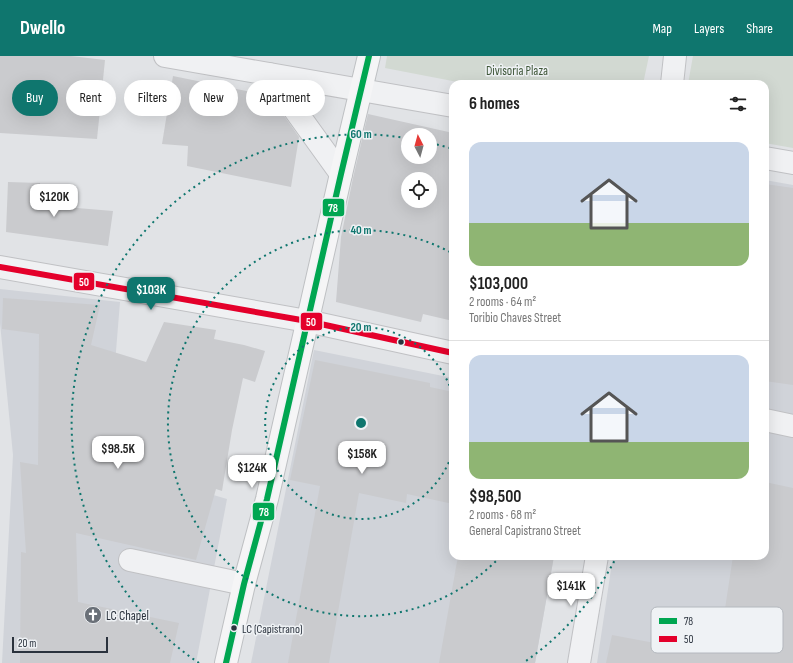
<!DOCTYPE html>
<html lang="en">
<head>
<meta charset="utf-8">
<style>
	:root { --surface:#fff; --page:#f6f6f6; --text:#222; --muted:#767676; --line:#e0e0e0; --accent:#0f766e }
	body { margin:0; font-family:"Sofia Sans Condensed",sans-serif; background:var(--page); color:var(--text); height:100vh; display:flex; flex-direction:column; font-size:15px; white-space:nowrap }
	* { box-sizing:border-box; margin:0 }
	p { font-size:13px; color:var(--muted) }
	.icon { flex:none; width:22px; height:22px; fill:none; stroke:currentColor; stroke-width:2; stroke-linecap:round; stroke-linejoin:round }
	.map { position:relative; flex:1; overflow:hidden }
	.drawer { position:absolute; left:449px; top:24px; width:320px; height:480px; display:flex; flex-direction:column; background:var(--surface); border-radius:12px; box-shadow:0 4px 16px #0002 }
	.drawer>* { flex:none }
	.banner { position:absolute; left:12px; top:24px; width:377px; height:36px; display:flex; gap:8px }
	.needle { width:26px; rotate:354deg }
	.controls { position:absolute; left:401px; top:72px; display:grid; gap:8px }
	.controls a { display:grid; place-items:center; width:36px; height:36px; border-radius:50%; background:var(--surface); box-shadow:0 4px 16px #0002; font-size:20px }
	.scale { position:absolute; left:12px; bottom:10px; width:96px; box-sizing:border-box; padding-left:4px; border:2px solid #2a323d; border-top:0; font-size:11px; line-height:14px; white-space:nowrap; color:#2a323d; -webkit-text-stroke:3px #eff2f5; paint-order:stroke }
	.price { position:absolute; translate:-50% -34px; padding:0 9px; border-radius:8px; background:#fff; color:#222; font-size:13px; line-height:26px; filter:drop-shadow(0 1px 2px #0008) }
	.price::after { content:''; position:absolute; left:50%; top:24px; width:12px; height:9px; margin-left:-6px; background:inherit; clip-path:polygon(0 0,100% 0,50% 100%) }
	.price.active { background:var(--accent); color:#fff }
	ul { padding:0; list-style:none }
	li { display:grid; align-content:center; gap:8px; height:212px; padding:0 20px }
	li+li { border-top:1px solid var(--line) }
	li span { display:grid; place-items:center; height:124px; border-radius:12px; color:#555 }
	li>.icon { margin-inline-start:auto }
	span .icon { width:72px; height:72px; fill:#fffc; stroke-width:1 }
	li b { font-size:17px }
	h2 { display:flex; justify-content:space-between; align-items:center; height:48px; padding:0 20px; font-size:17px }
	.tag { padding:0 14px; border-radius:18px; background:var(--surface); box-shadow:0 4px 16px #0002; font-size:14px; line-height:36px }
	.tag.active { background:var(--accent); color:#fff }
	header { display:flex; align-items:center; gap:24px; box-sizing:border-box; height:56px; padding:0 20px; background:var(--accent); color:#fff }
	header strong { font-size:19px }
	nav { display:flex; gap:22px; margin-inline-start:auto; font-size:14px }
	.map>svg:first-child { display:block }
	.built { fill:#d0d3d9 }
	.green { fill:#d2d9d2 }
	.building { fill:#cacbce; fill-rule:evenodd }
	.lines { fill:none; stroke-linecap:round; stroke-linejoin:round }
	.minor-casing { stroke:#c0c1c4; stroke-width:24 }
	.major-casing { stroke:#bec0c3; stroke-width:24 }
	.minor { stroke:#f0f1f3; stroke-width:22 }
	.major { stroke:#f5f5f6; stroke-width:22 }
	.bus-1-casing { stroke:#eff2f5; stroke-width:9 }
	.bus-2-casing { stroke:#eff2f5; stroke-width:9 }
	.bus-1 { stroke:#00a651; stroke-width:6 }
	.bus-2 { stroke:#e4002b; stroke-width:6 }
	.ring { fill:none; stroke:#0f766e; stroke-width:2; stroke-dasharray:2 4 }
	.bus-dot { fill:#2a323d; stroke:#eff2f5; stroke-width:1.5 }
	.labels { text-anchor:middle; stroke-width:3; stroke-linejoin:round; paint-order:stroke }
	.bus-label { font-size:12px; fill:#2a323d; stroke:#eff2f5; text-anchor:start }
	.park-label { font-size:13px; fill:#3f5739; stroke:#eff2f5 }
	.poi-label { font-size:13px; fill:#2a323d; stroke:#eff2f5; text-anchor:start }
	.key { fill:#eff2f5; stroke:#b4b8be; stroke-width:1 }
	.key-label { font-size:11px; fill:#2a323d }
	.centre { fill:#0f766e; stroke:#eff2f5; stroke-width:2 }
	.ring-label { font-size:12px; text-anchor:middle; font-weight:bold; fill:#0f766e; stroke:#eff2f5; stroke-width:3; stroke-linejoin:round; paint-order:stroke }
	.line-badge { stroke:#eff2f5; stroke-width:1.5 }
	.badge-label { font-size:11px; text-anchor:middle; font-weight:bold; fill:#fff }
</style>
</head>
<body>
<header>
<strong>Dwello</strong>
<nav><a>Map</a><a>Layers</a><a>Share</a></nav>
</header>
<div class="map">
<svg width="793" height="607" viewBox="0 0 793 607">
	<rect width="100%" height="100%" fill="#e1e3e6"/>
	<g class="built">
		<polygon points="765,124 793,129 793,607 597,607 613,500 765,500"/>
		<polygon points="0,233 120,246 106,418 193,433 227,443 196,607 2,607 13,399 0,267"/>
		<polygon points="314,294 453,322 453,500 554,500 535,607 251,607"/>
	</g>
	<g class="green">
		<polygon points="387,0 649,0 643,28 468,28 385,12"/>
		<polygon points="693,0 793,0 793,92 765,87 765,28 688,28"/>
	</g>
	<g class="building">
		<polygon points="0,0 71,0 105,4 97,83 0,77"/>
		<polygon points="173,20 270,40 299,81 291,131 187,110 188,90 162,88"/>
		<path d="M368,58L453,77V265L423,258L421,266L336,246L341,181L353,122ZM408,79H430V101H408ZM408,123H430V145H408Z"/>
		<polygon points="8,126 40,127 41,149 113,155 108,190 6,176"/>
		<polygon points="765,128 793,132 793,329 765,325"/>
		<polygon points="3,242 100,249 91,289 146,306 164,266 216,274 214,283 244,289 265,295 255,326 243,322 232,374 222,435 216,433 196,504 76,477 78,546 179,567 170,607 20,607 21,496 26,497 20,406 38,409 39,278 2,273"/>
		<polygon points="315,304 430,327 430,331 453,336 453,448 407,438 406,447 359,437 329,607 288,607 320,430 290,424"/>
		<polygon points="765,426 793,432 793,607 691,607 691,601 691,607 606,607 612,579 692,594 694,564 723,566 733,500 765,500"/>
		<polygon points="458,500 554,500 535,607 439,607"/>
	</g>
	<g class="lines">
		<defs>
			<g id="minor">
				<polyline points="165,0 453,50"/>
				<polyline points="269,18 341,118"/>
				<polyline points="672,28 675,0"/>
				<polyline points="765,102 793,107"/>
				<polyline points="0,211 307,265 453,297"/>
				<polyline points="765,364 793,370"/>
				<polyline points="130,504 244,528"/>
				<polyline points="579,607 597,500"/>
			</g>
			<polyline id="major" points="226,607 244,528 267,443 341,118 369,0"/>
		</defs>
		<use href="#minor" class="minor-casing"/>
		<use href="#major" class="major-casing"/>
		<use href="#minor" class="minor"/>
		<use href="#major" class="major"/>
		<defs>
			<polyline id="bus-1" points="226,607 244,528 267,443 341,118 369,0"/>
			<polyline id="bus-2" points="0,211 307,265 453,297"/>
		</defs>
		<use href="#bus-1" class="bus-1-casing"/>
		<use href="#bus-2" class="bus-2-casing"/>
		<use href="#bus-1" class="bus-1"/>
		<use href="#bus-2" class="bus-2"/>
	</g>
	<g class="ring">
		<path d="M453 395A96 96 0 1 1 453 339"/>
		<path d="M500 501A193 193 0 1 1 452 197"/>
		<path d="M617 500A289 289 0 0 1 523 607M199 607A289 289 0 0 1 406 82M431 87A289 289 0 0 1 453 93"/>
	</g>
	<defs>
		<symbol id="church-disc" viewBox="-11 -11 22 22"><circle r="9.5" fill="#6a7078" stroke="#eff2f5"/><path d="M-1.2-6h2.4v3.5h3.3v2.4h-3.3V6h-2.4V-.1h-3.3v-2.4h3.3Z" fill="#fff"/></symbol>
	</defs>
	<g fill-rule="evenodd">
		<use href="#church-disc" x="83" y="549" width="20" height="20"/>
	</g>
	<g class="bus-dot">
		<circle cx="401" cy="286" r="3.5"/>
		<circle cx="234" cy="572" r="3.5"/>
	</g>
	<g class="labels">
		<g class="bus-label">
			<text x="242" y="577">LC (Capistrano)</text>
		</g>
		<g class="park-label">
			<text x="517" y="19">Divisoria Plaza</text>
		</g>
		<g class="poi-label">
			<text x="106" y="564">LC Chapel</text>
		</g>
	</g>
	<rect x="651" y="551" width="132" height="46" rx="6" class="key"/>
	<rect x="659" y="562" width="18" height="6" fill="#00a651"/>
	<rect x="659" y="580" width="18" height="6" fill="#e4002b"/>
	<g class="key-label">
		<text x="684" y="569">78</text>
		<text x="684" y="587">50</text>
	</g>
	<circle cx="361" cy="367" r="6" class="centre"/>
	<g class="ring-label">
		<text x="361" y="82">60 m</text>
		<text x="361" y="178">40 m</text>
		<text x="361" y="275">20 m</text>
	</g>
	<g class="line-badge">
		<rect x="322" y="142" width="23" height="19" rx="4" fill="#00a651"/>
		<rect x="73" y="216" width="22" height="19" rx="4" fill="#e4002b"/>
		<rect x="300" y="256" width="23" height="19" rx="4" fill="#e4002b"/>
		<rect x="252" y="446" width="23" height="19" rx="4" fill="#00a651"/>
	</g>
	<g class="badge-label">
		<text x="333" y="156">78</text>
		<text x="84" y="230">50</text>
		<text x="311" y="270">50</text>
		<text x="264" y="460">78</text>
	</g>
</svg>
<div class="controls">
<a><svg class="needle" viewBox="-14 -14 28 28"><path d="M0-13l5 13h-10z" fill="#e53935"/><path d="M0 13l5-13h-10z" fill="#767676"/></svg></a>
<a><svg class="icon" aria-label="locate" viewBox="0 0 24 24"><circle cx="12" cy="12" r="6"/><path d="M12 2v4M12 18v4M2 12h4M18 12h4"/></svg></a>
</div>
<div class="scale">20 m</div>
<b class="price" style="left:54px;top:162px">$120K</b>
<b class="price active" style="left:151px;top:255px">$103K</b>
<b class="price" style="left:118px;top:414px">$98.5K</b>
<b class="price" style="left:362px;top:419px">$158K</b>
<b class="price" style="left:252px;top:433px">$124K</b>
<b class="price" style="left:571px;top:551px">$141K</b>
<div class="banner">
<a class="tag active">Buy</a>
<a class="tag">Rent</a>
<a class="tag">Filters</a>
<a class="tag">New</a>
<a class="tag">Apartment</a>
</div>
<section class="drawer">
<h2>6 homes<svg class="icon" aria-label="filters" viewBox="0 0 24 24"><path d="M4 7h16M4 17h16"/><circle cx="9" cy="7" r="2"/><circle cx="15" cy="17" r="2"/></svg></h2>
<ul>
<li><span style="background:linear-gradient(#c9d6e8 65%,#8fb573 0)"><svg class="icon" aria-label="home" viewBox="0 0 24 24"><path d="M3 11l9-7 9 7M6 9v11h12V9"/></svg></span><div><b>$103,000</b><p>2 rooms · 64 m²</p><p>Toribio Chaves Street</p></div></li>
<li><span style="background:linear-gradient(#c9d6e8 70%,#8fb573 0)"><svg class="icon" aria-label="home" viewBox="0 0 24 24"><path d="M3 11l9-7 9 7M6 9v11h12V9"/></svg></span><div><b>$98,500</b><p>2 rooms · 68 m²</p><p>General Capistrano Street</p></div></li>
</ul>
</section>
</div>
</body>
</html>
